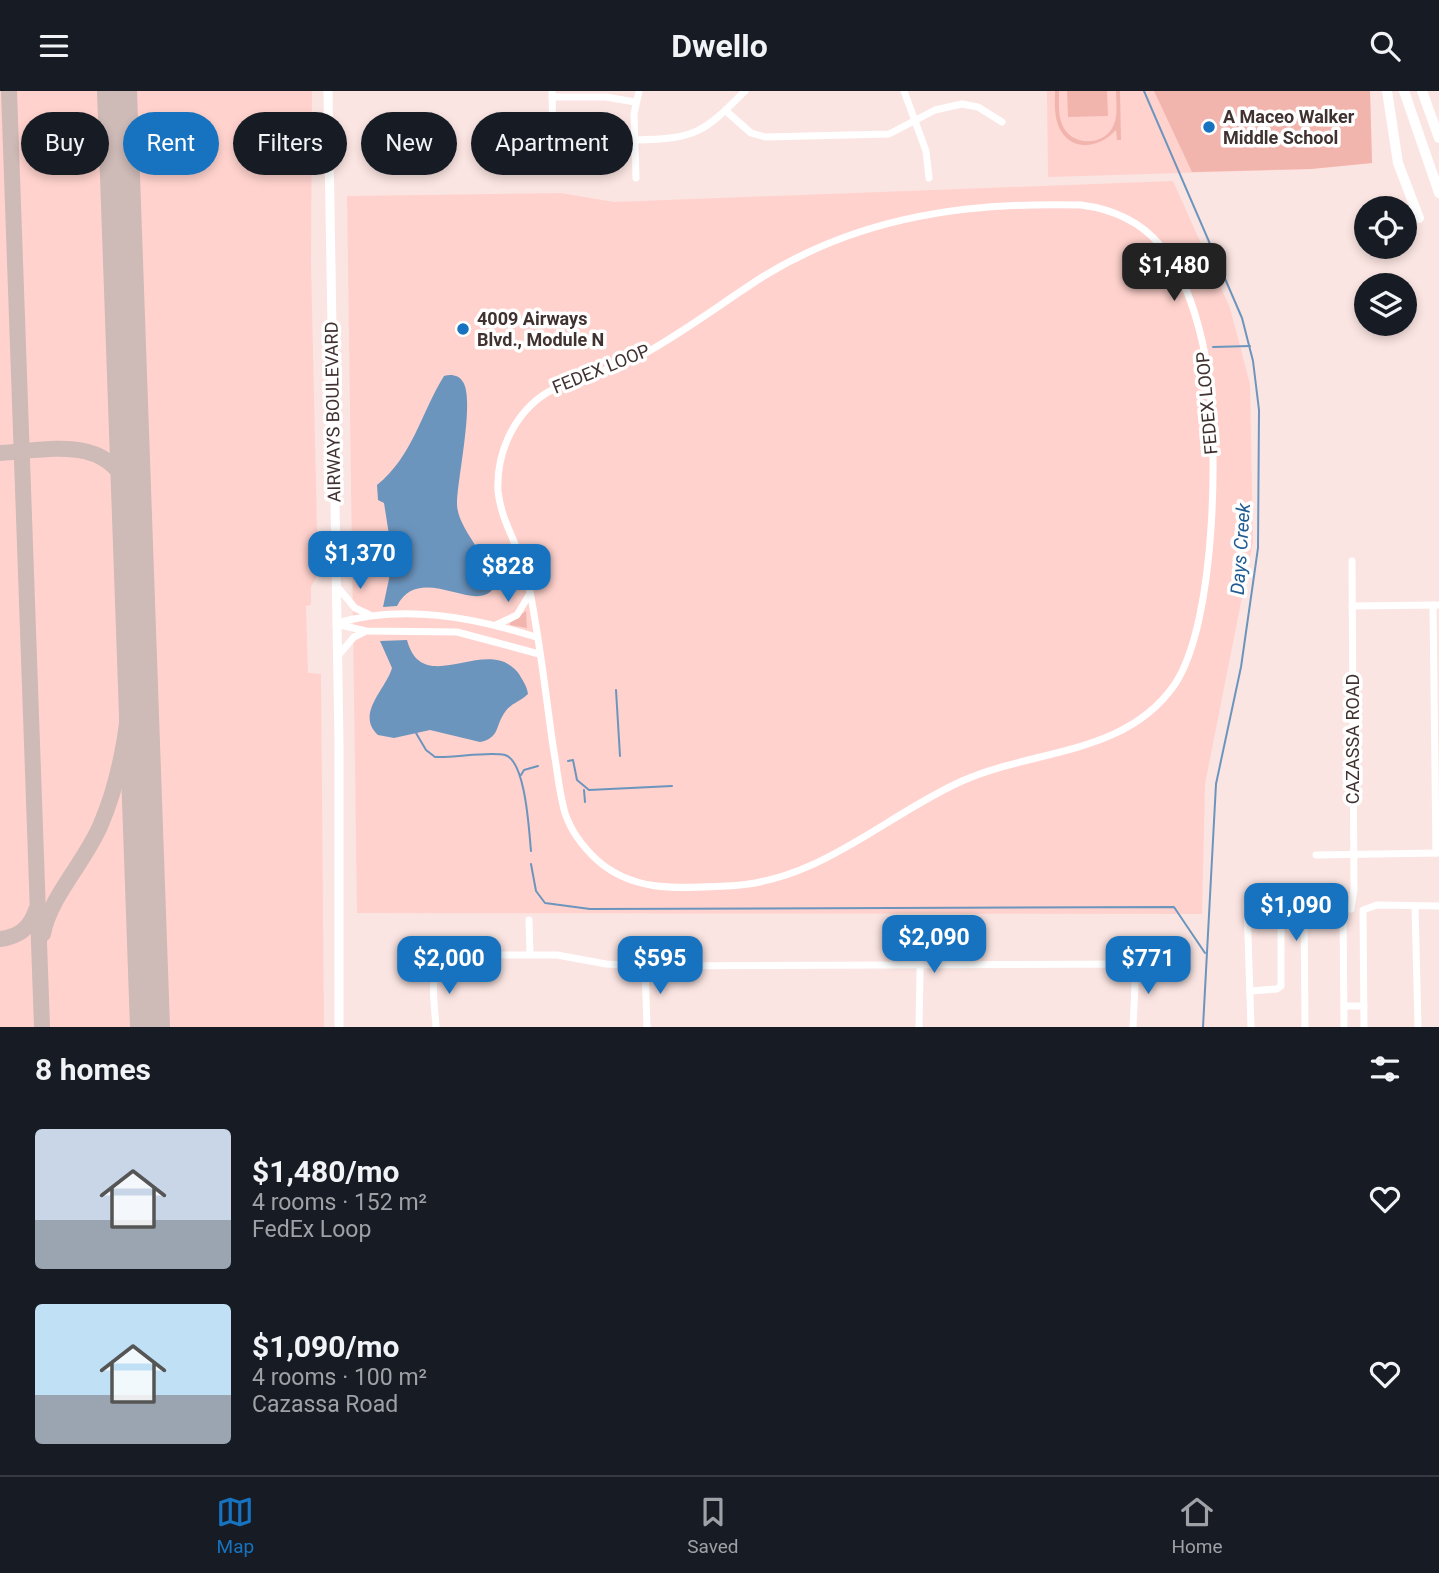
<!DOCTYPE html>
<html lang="en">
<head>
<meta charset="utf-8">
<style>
	:root { --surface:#171b24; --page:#20242c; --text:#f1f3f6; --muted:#9ea1a6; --line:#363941; --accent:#1773c0 }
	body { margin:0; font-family:Roboto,sans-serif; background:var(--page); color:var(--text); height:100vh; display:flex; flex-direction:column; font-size:26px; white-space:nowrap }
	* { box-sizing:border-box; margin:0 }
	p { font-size:23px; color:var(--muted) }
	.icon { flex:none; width:38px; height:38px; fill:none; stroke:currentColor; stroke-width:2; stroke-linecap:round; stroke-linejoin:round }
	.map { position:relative; height:936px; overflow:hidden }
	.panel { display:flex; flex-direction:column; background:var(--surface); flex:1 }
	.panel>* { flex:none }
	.hud { position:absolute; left:21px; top:21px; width:700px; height:63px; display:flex; gap:14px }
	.fabs { position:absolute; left:1354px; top:105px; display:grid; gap:14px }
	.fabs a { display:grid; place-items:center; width:63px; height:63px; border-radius:50%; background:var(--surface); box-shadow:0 4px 10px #0003; font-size:35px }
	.price { position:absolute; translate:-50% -60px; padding:0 16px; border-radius:14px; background:var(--accent); color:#fff; font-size:23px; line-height:46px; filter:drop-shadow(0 2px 4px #0008) }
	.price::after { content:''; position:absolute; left:50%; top:42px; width:21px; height:16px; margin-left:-10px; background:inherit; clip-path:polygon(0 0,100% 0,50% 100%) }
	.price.active { background:#222; color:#fff }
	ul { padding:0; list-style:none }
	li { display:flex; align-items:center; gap:21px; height:175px; padding:0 35px }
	li span { display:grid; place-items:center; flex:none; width:196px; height:140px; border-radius:7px; color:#555 }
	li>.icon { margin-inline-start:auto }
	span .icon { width:84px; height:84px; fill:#fffc; stroke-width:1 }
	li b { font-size:30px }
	h2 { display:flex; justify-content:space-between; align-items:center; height:84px; padding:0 35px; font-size:30px }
	.chip { padding:0 24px; border-radius:32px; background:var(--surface); box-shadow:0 4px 10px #0003; font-size:24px; line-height:63px }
	.chip.active { background:var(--accent); color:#fff }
	header { display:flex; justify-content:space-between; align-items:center; height:91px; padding:0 35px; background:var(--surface); font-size:32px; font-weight:700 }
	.menu { display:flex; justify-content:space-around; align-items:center; height:98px; border-top:2px solid var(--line); background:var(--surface); font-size:19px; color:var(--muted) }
	.menu a { display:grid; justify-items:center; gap:4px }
	.menu .active { color:var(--accent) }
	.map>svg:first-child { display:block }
	.built { fill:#ffd2cd }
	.green { fill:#f2b5ae }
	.water { fill:#6c95be }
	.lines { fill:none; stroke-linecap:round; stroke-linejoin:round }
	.stream { stroke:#6c95be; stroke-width:2 }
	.taxiway { stroke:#cebab6; stroke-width:16 }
	.runway { stroke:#cebab6; stroke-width:40 }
	.minor { stroke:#fff; stroke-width:7 }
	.major { stroke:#fff; stroke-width:9 }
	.highway { stroke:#fff; stroke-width:10 }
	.poi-dot { fill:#1773c0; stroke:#fff; stroke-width:2.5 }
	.labels { text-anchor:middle; stroke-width:7; stroke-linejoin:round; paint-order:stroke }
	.poi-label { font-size:18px; font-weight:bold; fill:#403230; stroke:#fff; text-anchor:start }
	.street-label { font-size:18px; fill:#403230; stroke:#fff }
	.water-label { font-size:19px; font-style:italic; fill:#205b91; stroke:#fff }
</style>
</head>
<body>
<header><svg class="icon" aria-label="menu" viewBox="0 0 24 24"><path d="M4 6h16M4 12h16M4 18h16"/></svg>Dwello<svg class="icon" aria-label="search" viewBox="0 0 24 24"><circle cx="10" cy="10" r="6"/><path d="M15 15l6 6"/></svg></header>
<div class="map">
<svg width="1439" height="936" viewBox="0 0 1439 936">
	<rect width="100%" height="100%" fill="#fbe5e2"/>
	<g class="built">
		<polygon points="0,0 312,0 311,172 318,483 311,496 311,514 306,515 308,582 321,583 324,936 0,936"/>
		<polygon points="1047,0 1370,0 1372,72 1311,78 1048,86"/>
		<polygon points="1173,90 1230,217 1250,293 1253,451 1205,693 1202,823 357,822 347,105 561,102 614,111"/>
	</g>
	<g class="green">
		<path d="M1055,0H1059C1059,11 1058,23 1062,33C1070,56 1106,56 1114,33C1118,23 1116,11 1116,0H1120L1121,49H1117L1116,39C1099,58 1069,62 1058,34C1054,23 1055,11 1055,0Z"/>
		<polygon points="1067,0 1107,0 1108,25 1068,26"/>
		<polygon points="1154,0 1370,0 1372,72 1311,78 1192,81"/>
		<polygon points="526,520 527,537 510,534 510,532"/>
	</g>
	<g class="water">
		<path d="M444,285C451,283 459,284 463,291C475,309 457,389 457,413C457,442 505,482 493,498C474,523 420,471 397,515L383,516L393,469L384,412L378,409L377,394C413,365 421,322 444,285Z"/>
		<path d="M407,549C423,609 488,541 519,583C523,590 527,595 528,603C521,610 510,613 505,621C495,635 500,647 480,651L430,639L394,647L378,644C355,623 386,598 392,577L380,550Z"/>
	</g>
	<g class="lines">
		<g class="stream">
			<polyline points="1144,0 1242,227 1253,270 1259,319 1258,457 1241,576 1216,693 1203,936"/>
			<polyline points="1213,256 1250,255"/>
			<polyline points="616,599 620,665"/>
			<path d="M416,642L426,659L435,666C455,667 488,660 505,664C526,670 529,741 531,760"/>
			<polyline points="568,670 573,669 577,689 589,699 672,695"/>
			<polyline points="521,684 524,679 538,675"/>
			<polyline points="584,699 585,711"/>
			<polyline points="531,773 536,800 545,812 590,818 1174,816 1205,862"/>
		</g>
		<g class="taxiway">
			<polyline points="9,0 42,936"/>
			<path d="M0,362C51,359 110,343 131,403"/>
			<path d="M43,843C50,805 86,770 101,733C126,675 130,611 136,548"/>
			<path d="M0,848C19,846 30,837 36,819"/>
		</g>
		<polyline class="runway" points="117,0 150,936"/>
		<g class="minor">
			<polyline points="552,0 553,52"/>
			<polyline points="904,0 926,60 929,87"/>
			<polyline points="552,6 606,6 635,11"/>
			<polyline points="726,20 751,42 765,46 889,43 935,19 962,13 978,16 1002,31"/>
			<path d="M635,49C696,48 703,42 745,0"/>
			<polyline points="636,87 634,23 639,0"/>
			<path d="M1081,114C1112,118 1139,129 1160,154C1185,183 1199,231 1206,269C1219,344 1217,530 1175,593C1126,665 1033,658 962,690C882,726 819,792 726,795C680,797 634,802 597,769C583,756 571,740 565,722C559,701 557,677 553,655C545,599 539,541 527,486C520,457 501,431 498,400C497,381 501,362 509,345C539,284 588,292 640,265C683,242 723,211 764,185C862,125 968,111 1081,114Z"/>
			<polyline points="336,494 355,517 368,523"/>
			<polyline points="1433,514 1436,762"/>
			<polyline points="1352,515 1439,514"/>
			<path d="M337,532C404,513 472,526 536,546"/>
			<polyline points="336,533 366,540 457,541 539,563"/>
			<polyline points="496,534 517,524 529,504"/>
			<polyline points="337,566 354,546 364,541"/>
			<polyline points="1316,764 1438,762"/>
			<polyline points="1304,813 1305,936"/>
			<polyline points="1415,815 1418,936"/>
			<polyline points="1343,817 1344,936"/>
			<polyline points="529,829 530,863"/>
			<polyline points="645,875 647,936"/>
			<polyline points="1250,900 1277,898 1281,895 1281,814"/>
			<polyline points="1344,915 1364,915"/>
			<path d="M436,936C435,913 426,877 449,864H557L606,873L645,875L1136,873L1133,936"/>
			<polyline points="919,936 921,831"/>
			<polyline points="1251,936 1247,814 1304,813 1351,818 1354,798 1352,470"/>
			<polyline points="1364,936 1363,819 1377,814 1439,815"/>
		</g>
		<polyline class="major" points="328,0 339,650 339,936"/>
		<g class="highway">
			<polyline points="1387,0 1398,72 1419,127"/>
			<polyline points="1404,0 1439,102"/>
			<polyline points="1422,0 1439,47"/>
		</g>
	</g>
	<g class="poi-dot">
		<circle cx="1209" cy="36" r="7"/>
		<circle cx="463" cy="238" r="7"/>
	</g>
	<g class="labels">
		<g class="poi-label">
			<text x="1223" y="32">A Maceo Walker<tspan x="1223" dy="21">Middle School</tspan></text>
			<text x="477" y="234">4009 Airways<tspan x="477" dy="21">Blvd., Module N</tspan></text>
		</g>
		<g class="street-label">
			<text transform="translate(601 278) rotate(-22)" y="6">FEDEX LOOP</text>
			<text transform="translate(1207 312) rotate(-95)" y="6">FEDEX LOOP</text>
			<text transform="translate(333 321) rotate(-91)" y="6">AIRWAYS BOULEVARD</text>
			<text transform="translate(1353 648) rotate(-90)" y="6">CAZASSA ROAD</text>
		</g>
		<g class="water-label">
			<text transform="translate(1240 458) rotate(-86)" y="7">Days Creek</text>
		</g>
	</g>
</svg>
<div class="fabs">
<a><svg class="icon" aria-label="locate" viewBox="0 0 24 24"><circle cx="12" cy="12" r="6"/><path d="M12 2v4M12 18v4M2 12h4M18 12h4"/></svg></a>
<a><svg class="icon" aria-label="layers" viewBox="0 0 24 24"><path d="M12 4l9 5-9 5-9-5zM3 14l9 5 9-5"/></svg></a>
</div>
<b class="price active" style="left:1174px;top:212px">$1,480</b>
<b class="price" style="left:360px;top:500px">$1,370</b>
<b class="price" style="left:508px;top:513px">$828</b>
<b class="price" style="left:1296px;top:852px">$1,090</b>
<b class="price" style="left:934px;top:884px">$2,090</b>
<b class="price" style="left:449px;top:905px">$2,000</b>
<b class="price" style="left:660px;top:905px">$595</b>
<b class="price" style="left:1148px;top:905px">$771</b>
<div class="hud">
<a class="chip">Buy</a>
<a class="chip active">Rent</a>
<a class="chip">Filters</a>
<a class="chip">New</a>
<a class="chip">Apartment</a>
</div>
</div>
<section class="panel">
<h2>8 homes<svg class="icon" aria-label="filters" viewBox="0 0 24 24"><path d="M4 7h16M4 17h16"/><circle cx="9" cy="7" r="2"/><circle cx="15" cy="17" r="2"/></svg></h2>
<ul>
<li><span style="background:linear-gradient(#c9d6e8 65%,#9aa5b1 0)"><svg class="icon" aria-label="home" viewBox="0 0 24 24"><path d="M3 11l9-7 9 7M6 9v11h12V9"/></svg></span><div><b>$1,480/mo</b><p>4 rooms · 152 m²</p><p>FedEx Loop</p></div><svg class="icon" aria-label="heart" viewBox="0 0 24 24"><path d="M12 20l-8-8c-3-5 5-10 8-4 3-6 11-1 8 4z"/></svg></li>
<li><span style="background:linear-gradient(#bfe0f5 65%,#9aa5b1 0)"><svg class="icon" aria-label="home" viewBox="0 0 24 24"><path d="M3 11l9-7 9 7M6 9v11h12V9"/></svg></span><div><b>$1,090/mo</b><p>4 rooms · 100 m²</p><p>Cazassa Road</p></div><svg class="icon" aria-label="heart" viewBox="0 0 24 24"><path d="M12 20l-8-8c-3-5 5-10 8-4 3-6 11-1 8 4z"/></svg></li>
</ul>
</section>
<nav class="menu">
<a class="active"><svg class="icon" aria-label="map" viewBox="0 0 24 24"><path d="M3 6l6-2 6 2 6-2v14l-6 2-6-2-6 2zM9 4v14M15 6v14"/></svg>Map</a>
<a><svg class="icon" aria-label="saved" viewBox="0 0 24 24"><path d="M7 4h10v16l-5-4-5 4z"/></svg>Saved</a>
<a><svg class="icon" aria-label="home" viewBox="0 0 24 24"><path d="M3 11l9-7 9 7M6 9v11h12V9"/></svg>Home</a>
</nav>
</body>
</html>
